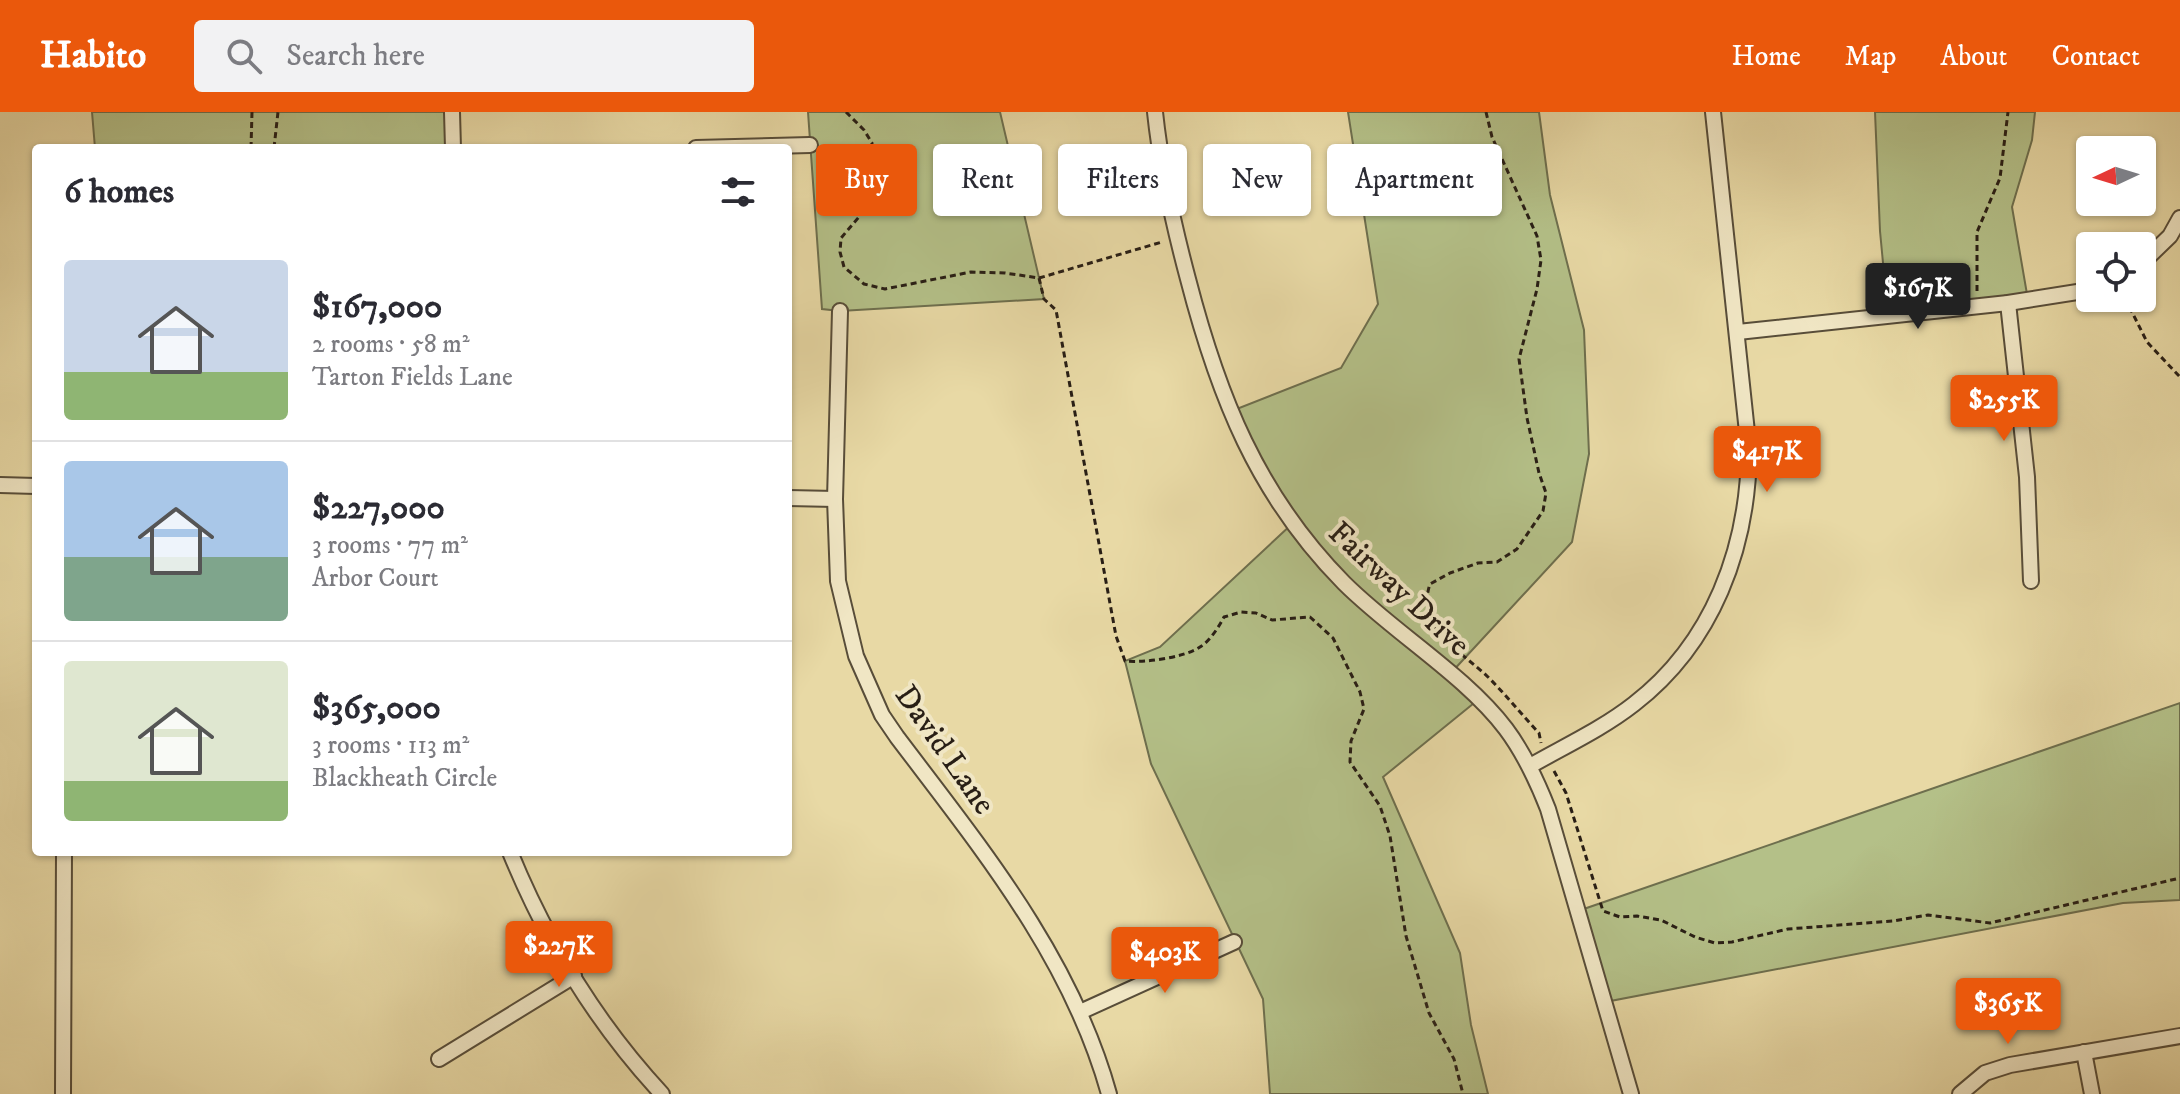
<!DOCTYPE html>
<html lang="en">
<head>
<meta charset="utf-8">
<style>
	:root { --surface:#fff; --page:#f2f2f3; --text:#2b2b33; --muted:#7c7c81; --line:#e1e1e2; --accent:#ea580c }
	body { margin:0; font-family:"IM FELL DW Pica",serif; background:var(--page); color:var(--text); height:100vh; display:flex; flex-direction:column; font-size:30px; white-space:nowrap }
	* { box-sizing:border-box; margin:0 }
	p { font-size:26px; color:var(--muted) }
	.icon { flex:none; width:44px; height:44px; fill:none; stroke:currentColor; stroke-width:2; stroke-linecap:round; stroke-linejoin:round }
	.map { position:relative; flex:1; overflow:hidden }
	.drawer { position:absolute; left:32px; top:32px; width:760px; height:712px; display:flex; flex-direction:column; background:var(--surface); border-radius:8px; box-shadow:0 2px 6px #0004 }
	.drawer>* { flex:none }
	.top-card { position:absolute; left:816px; top:32px; width:760px; height:72px; display:flex; gap:16px }
	.needle { width:52px; rotate:266deg }
	.tools { position:absolute; left:2076px; top:24px; display:grid; gap:16px }
	.tools a { display:grid; place-items:center; width:80px; height:80px; border-radius:8px; background:var(--surface); box-shadow:0 2px 6px #0004; font-size:40px }
	.price { position:absolute; translate:-50% -68px; padding:0 18px; border-radius:8px; background:var(--accent); color:#fff; font-size:26px; line-height:52px; filter:drop-shadow(0 2px 4px #0008) }
	.price::after { content:''; position:absolute; left:50%; top:48px; width:24px; height:18px; margin-left:-12px; background:inherit; clip-path:polygon(0 0,100% 0,50% 100%) }
	.price.on { background:#222; color:#fff }
	ul { padding:0; list-style:none }
	li { display:flex; align-items:center; gap:24px; height:200px; padding:0 32px }
	li+li { border-top:2px solid var(--line) }
	li span { display:grid; place-items:center; flex:none; width:224px; height:160px; border-radius:8px; color:#555 }
	li>.icon { margin-inline-start:auto }
	span .icon { width:96px; height:96px; fill:#fffc; stroke-width:1 }
	li b { font-size:34px }
	h2 { display:flex; justify-content:space-between; align-items:center; height:96px; padding:0 32px; font-size:34px }
	.tag { padding:0 28px; border-radius:8px; background:var(--surface); box-shadow:0 2px 6px #0004; font-size:28px; line-height:72px }
	.tag.on { background:var(--accent); color:#fff }
	header { display:flex; align-items:center; gap:48px; box-sizing:border-box; height:112px; padding:0 40px; background:var(--accent); color:#fff }
	header strong { font-size:38px }
	nav { display:flex; gap:44px; margin-inline-start:auto; font-size:28px }
	.search { width:560px; height:72px; background:var(--page); display:flex; align-items:center; gap:20px; box-sizing:border-box; padding:0 28px; border-radius:8px; color:var(--muted); font-size:30px }
	.map>svg:first-child { display:block }
	.green { fill:#b4c088; stroke:#6e6f4e; stroke-width:2 }
	.lines { fill:none; stroke-linecap:round; stroke-linejoin:round }
	.minor-casing { stroke:#584d39; stroke-width:18 }
	.path { stroke:#281e15; stroke-width:3; stroke-dasharray:6 4; stroke-linecap:butt }
	.minor { stroke:#f0e6c4; stroke-width:14 }
	.labels { text-anchor:middle; stroke-width:8; stroke-linejoin:round; paint-order:stroke }
	.street-label { font-size:32px; fill:#281e15; stroke:#f0e6c4 }
</style>
</head>
<body>
<header>
<strong>Habito</strong>
<div class="search"><svg class="icon" aria-label="search" viewBox="0 0 24 24"><circle cx="10" cy="10" r="6"/><path d="M15 15l6 6"/></svg>Search here</div>
<nav><a>Home</a><a>Map</a><a>About</a><a>Contact</a></nav>
</header>
<div class="map">
<svg width="2180" height="982" viewBox="0 0 2180 982">
	<rect width="100%" height="100%" fill="#e8d9a5"/>
	<filter id="stains"><feTurbulence type="fractalNoise" baseFrequency=".0025" numOctaves="4"/><feColorMatrix values="0 0 0 0 .2 0 0 0 0 .09 0 0 0 0 .02 0 0 0 .5 -.17"/></filter>
	<radialGradient id="worn" r=".72"><stop offset=".6" stop-color="#630" stop-opacity="0"/><stop offset="1" stop-color="#630" stop-opacity=".3"/></radialGradient>
	<g class="green">
		<polygon points="92,0 452,0 453,36 95,36"/>
		<polygon points="808,0 1000,0 1044,187 840,199 822,197"/>
		<polygon points="1348,0 1539,0 1550,83 1584,218 1589,342 1572,430 1450,562 1479,587 1383,665 1460,841 1471,913 1488,982 1270,982 1263,887 1151,652 1125,549 1160,535 1293,411 1229,300 1341,256 1378,192"/>
		<polygon points="1875,0 2035,0 2032,28 2012,95 2028,188 1888,204 1880,119"/>
		<polygon points="2180,591 2180,788 2123,791 1605,890 1578,799"/>
	</g>
	<g class="lines">
		<defs>
			<g id="minor">
				<polyline points="452,0 453,36"/>
				<path d="M1155,0C1161,57 1173,111 1188,167C1218,283 1257,383 1344,471C1393,520 1465,563 1506,617C1524,641 1537,669 1548,697L1631,982"/>
				<polyline points="696,36 810,33"/>
				<polyline points="2142,151 2170,124 2180,106"/>
				<polyline points="2008,191 2027,365 2031,469"/>
				<path d="M840,199L835,387L838,469L856,544L882,603L897,625C981,736 1071,845 1109,982"/>
				<polyline points="1738,220 2008,191 2090,178"/>
				<polyline points="0,373 36,374"/>
				<polyline points="788,386 835,387"/>
				<path d="M1530,654C1565,634 1602,617 1634,592C1713,531 1748,436 1749,339L1713,0"/>
				<path d="M510,740C546,828 597,912 662,982"/>
				<polyline points="1080,900 1234,830"/>
				<polyline points="2084,940 2092,982"/>
				<polyline points="439,947 574,864"/>
				<polyline points="63,982 64,740"/>
				<polyline points="1960,982 1985,961 2010,953 2180,924"/>
			</g>
		</defs>
		<use href="#minor" class="minor-casing"/>
		<g class="path">
			<path d="M846,0L864,18L872,31L870,92L841,126L840,140L844,155L864,172L885,177L971,160L1005,161L1039,166L1044,187L1056,198L1116,524L1125,549C1144,551 1183,546 1200,535C1210,529 1218,516 1224,505L1241,500L1256,501L1272,508L1310,505L1333,526L1360,580L1364,597L1351,629L1350,650L1380,694L1390,724L1406,824L1429,901L1454,947L1463,982"/>
			<path d="M1486,0L1492,25L1537,124L1541,148L1537,177L1519,247L1527,306L1539,361L1546,381L1543,399L1517,437L1497,450L1478,451L1450,461L1430,472C1415,516 1461,539 1488,565C1506,583 1522,603 1539,621L1541,631"/>
			<polyline points="251,36 252,0"/>
			<polyline points="274,36 278,0"/>
			<polyline points="1039,166 1162,130"/>
			<polyline points="1977,179 1977,120 2000,66 2008,0"/>
			<polyline points="2125,186 2147,230 2180,265"/>
			<polyline points="1554,659 1566,681 1603,799 1620,805 1637,804 1661,808 1695,825 1715,831 1732,830 1788,817 1893,809 1928,803 1990,811 2180,766"/>
		</g>
		<use href="#minor" class="minor"/>
	</g>
	<g class="labels">
		<g class="street-label">
			<text transform="translate(1400 476) rotate(43)" y="11">Fairway Drive</text>
			<text transform="translate(946 637) rotate(55)" y="11">David Lane</text>
		</g>
	</g>
	<rect width="100%" height="100%" filter="url(#stains)"/>
	<rect width="100%" height="100%" fill="url(#worn)"/>
</svg>
<div class="tools">
<a><svg class="needle" viewBox="-14 -14 28 28"><path d="M0-13l5 13h-10z" fill="#e53935"/><path d="M0 13l5-13h-10z" fill="#7c7c81"/></svg></a>
<a><svg class="icon" aria-label="locate" viewBox="0 0 24 24"><circle cx="12" cy="12" r="6"/><path d="M12 2v4M12 18v4M2 12h4M18 12h4"/></svg></a>
</div>
<b class="price on" style="left:1918px;top:219px">$167K</b>
<b class="price" style="left:2004px;top:331px">$255K</b>
<b class="price" style="left:1767px;top:382px">$417K</b>
<b class="price" style="left:559px;top:877px">$227K</b>
<b class="price" style="left:1165px;top:883px">$403K</b>
<b class="price" style="left:2008px;top:934px">$365K</b>
<div class="top-card">
<a class="tag on">Buy</a>
<a class="tag">Rent</a>
<a class="tag">Filters</a>
<a class="tag">New</a>
<a class="tag">Apartment</a>
</div>
<section class="drawer">
<h2>6 homes<svg class="icon" aria-label="filters" viewBox="0 0 24 24"><path d="M4 7h16M4 17h16"/><circle cx="9" cy="7" r="2"/><circle cx="15" cy="17" r="2"/></svg></h2>
<ul>
<li><span style="background:linear-gradient(#c9d6e8 70%,#8fb573 0)"><svg class="icon" aria-label="home" viewBox="0 0 24 24"><path d="M3 11l9-7 9 7M6 9v11h12V9"/></svg></span><div><b>$167,000</b><p>2 rooms · 58 m²</p><p>Tarton Fields Lane</p></div></li>
<li><span style="background:linear-gradient(#a9c7e8 60%,#7fa58c 0)"><svg class="icon" aria-label="home" viewBox="0 0 24 24"><path d="M3 11l9-7 9 7M6 9v11h12V9"/></svg></span><div><b>$227,000</b><p>3 rooms · 77 m²</p><p>Arbor Court</p></div></li>
<li><span style="background:linear-gradient(#dfe7d0 75%,#8fb573 0)"><svg class="icon" aria-label="home" viewBox="0 0 24 24"><path d="M3 11l9-7 9 7M6 9v11h12V9"/></svg></span><div><b>$365,000</b><p>3 rooms · 113 m²</p><p>Blackheath Circle</p></div></li>
</ul>
</section>
</div>
</body>
</html>
